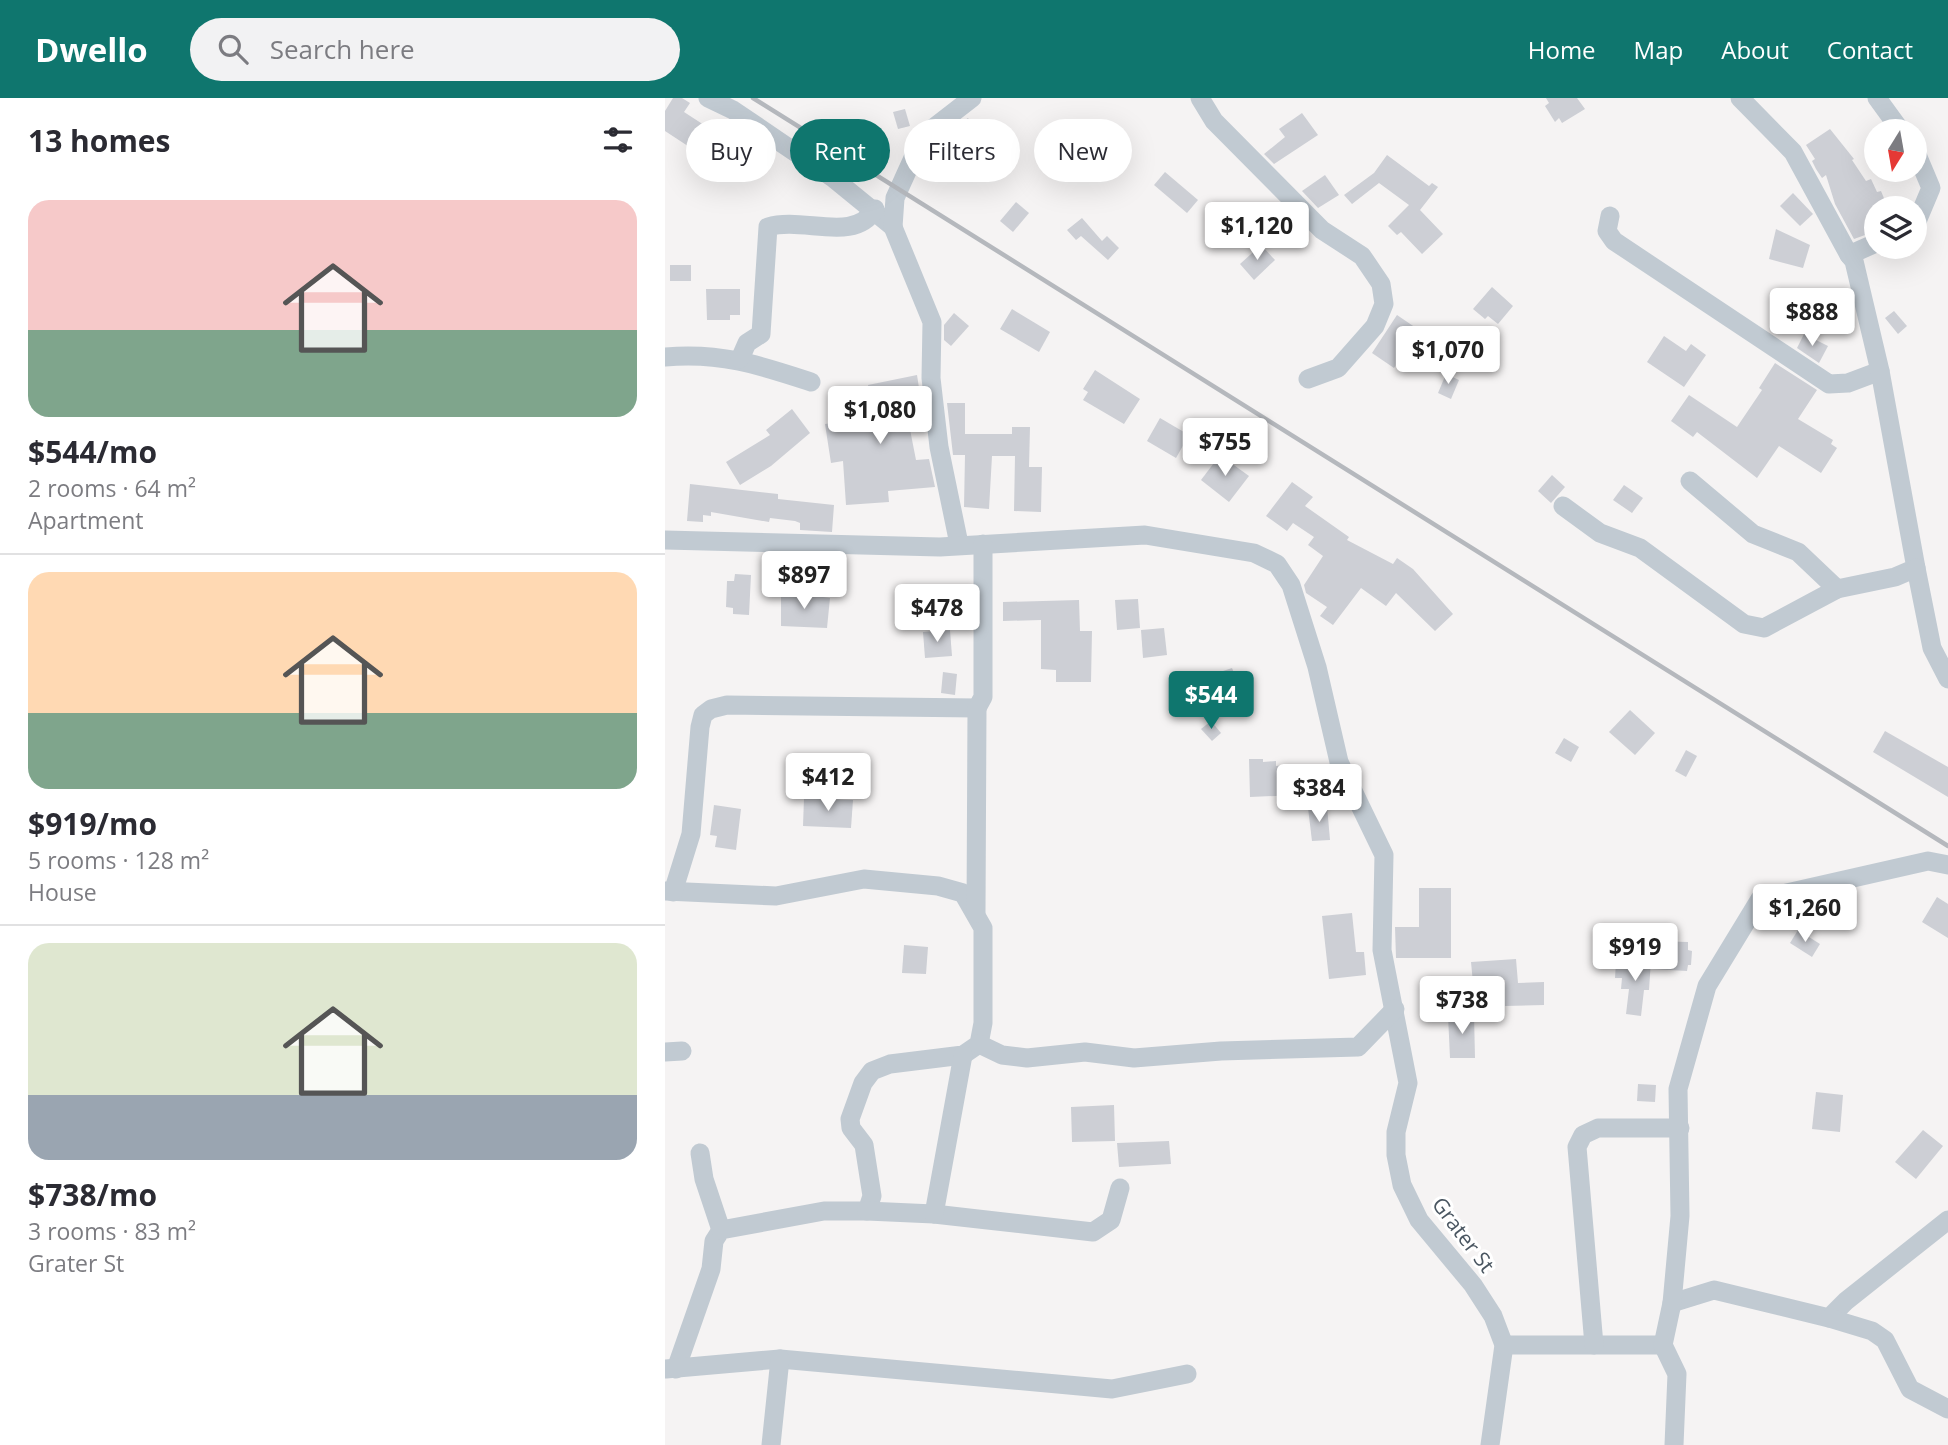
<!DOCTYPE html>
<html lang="en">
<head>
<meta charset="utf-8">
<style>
	:root { --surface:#fff; --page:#f2f2f3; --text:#2b2b33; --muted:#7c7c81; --line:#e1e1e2; --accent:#0f766e }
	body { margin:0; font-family:"Open Sans",sans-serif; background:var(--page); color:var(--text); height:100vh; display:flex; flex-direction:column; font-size:26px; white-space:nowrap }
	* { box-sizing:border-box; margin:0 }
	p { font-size:23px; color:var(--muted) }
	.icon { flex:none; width:38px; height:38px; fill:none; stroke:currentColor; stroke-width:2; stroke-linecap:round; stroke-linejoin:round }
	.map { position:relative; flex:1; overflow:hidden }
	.side { display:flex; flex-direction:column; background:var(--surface); width:665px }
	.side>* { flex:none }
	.banner { position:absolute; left:21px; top:21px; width:665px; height:63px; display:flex; gap:14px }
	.needle { width:46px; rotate:191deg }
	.controls { position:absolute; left:1199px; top:21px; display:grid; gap:14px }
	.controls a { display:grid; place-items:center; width:63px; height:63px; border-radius:50%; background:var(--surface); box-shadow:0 7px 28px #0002; font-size:35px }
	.price { position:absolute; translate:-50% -60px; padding:0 16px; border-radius:7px; background:#fff; color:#222; font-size:23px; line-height:46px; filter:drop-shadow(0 2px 4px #0008) }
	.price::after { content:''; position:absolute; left:50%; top:42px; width:21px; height:16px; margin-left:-10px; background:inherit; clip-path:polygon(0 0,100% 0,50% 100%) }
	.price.active { background:var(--accent); color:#fff }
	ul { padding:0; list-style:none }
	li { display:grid; align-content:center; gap:14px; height:371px; padding:0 28px }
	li+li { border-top:2px solid var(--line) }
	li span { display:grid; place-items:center; height:217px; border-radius:21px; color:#555 }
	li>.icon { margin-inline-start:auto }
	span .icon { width:126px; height:126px; fill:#fffc; stroke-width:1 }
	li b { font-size:30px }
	h2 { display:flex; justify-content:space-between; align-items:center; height:84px; padding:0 28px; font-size:30px }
	.chip { padding:0 24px; border-radius:32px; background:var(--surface); box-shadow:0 7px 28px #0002; font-size:24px; line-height:63px }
	.chip.active { background:var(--accent); color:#fff }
	header { display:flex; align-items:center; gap:42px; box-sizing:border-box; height:98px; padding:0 35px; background:var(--accent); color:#fff }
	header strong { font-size:33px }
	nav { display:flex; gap:38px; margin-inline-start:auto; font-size:24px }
	.search { width:490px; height:63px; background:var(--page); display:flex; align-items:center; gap:18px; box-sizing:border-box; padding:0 24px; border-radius:38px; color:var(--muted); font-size:26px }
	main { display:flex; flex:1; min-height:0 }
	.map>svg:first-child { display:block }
	.building { fill:#cdcfd5 }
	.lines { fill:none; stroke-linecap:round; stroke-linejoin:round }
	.minor { stroke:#c1cad2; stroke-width:19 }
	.rail { stroke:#b5b8bd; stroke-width:4.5 }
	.labels { text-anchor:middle; stroke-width:6; stroke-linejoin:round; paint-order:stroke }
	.street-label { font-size:21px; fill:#4a5661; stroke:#fff }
</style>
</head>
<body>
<header>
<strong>Dwello</strong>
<div class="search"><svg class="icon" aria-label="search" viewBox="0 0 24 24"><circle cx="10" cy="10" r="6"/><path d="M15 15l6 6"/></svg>Search here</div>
<nav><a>Home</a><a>Map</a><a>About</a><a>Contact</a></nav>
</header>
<main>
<section class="side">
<h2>13 homes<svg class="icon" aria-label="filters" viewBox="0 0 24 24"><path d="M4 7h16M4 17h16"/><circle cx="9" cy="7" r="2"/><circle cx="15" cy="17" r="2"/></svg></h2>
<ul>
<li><span style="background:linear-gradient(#f6c9c9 60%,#7fa58c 0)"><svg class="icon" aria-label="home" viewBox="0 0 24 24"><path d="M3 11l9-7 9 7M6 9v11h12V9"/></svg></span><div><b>$544/mo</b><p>2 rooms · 64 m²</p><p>Apartment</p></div></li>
<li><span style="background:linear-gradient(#ffd9b3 65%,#7fa58c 0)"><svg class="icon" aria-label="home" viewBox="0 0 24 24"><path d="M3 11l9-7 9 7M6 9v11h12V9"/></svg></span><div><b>$919/mo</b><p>5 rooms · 128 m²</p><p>House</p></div></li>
<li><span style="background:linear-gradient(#dfe7d0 70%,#9aa5b1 0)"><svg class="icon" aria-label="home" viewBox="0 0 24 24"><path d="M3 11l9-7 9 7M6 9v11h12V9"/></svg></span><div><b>$738/mo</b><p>3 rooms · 83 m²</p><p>Grater St</p></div></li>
</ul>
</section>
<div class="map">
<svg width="1283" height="1347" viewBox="0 0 1283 1347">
	<rect width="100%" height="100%" fill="#f5f3f3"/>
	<g class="building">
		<polygon points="8,0 17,0 25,5 19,14 76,51 61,73 0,33 0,13"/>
		<polygon points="881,0 912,0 920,11 897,25 894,20 890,24 880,8 884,5"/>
		<polygon points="240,11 245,28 233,31 228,14"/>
		<polygon points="637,15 653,37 609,66 599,56 620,39 614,31"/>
		<polygon points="303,20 322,51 301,64 296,56 273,83 257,69 262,58 283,34"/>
		<polygon points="1165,31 1189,61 1187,62 1201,83 1206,81 1212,94 1216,93 1223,110 1211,110 1211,133 1189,141 1170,106 1161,77 1157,80 1151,71 1147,63 1150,61 1141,47"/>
		<polygon points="722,57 764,88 767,85 773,89 755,112 778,136 757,156 736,134 732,137 723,128 744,107 714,85 687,106 679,97 709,75"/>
		<polygon points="500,74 533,102 522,115 489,87"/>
		<polygon points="660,77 674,97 653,110 637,93"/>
		<polygon points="1128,95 1148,116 1135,128 1115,108"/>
		<polygon points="351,104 364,115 348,134 335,123"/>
		<polygon points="417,120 437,143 442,138 454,150 443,162 416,138 411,142 402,132"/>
		<polygon points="1111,131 1145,147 1138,170 1104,161"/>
		<polygon points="596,147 610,162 589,182 575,166"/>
		<rect x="5" y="167" width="21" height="16"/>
		<polygon points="827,189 848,208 833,226 823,218 820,221 808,211"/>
		<polygon points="41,191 75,191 75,217 65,217 65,222 42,222"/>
		<polygon points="347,211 385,234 374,254 335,231"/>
		<polygon points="1229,213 1242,228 1233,236 1220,220"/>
		<polygon points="289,215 304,228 286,248 279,242 279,227"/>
		<polygon points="732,217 754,232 729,270 707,255"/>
		<polygon points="1139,236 1163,248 1154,265 1132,250"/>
		<polygon points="999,238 1021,253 1026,246 1041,257 1019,289 982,264"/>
		<polygon points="1110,265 1152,292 1133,321 1168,342 1166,346 1172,350 1156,375 1114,348 1092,380 1032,334 1028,339 1006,323 1024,297 1072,329 1097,292 1094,290"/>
		<polygon points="430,272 475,301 459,326 418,302 423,294 418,291"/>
		<polygon points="781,276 794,282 786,301 773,295"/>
		<polygon points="252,277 256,303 240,306 251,362 264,361 270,389 223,393 224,404 181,407 178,363 166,365 160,326 209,319 203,287"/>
		<polygon points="282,305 300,305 300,336 347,336 347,329 365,329 364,369 377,369 376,414 349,413 350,358 327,358 324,411 299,409 300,357 288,357"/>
		<polygon points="127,311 145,335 106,368 75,387 61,364 105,337 101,332"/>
		<polygon points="495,320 524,337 511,360 482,343"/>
		<polygon points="555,357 584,378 564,404 536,382"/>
		<polygon points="887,377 900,389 886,405 873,393"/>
		<polygon points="627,384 648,399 640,408 684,439 682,442 728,466 732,460 748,471 788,516 770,533 731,495 721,508 696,490 668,527 655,518 662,509 641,495 639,487 658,458 643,447 649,439 628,425 622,433 601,418"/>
		<polygon points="25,386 113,396 113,401 169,407 167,434 135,432 135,425 130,423 105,420 104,424 46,414 46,418 38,417 38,424 22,423"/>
		<polygon points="959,387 978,400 967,415 948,402"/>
		<polygon points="70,476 86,477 84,517 68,516 68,510 61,509 62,483 69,483"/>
		<polygon points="116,493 165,500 162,530 116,528"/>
		<polygon points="473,501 475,530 452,532 450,502"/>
		<polygon points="414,502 415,533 427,533 426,584 391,584 391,572 376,571 376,522 338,523 338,504"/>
		<polygon points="499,530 502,557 478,560 476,532"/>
		<polygon points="285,532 287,558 260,560 258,534"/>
		<polygon points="567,570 576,593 564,597 555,574"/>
		<polygon points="278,574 292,576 290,597 276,595"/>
		<polygon points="965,612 990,635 970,657 944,634"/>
		<polygon points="546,623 556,635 547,643 536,631"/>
		<polygon points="1220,633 1283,669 1283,699 1208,654"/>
		<polygon points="899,640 914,649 906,664 890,655"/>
		<polygon points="1021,652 1032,658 1021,679 1010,673"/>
		<polygon points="584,661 598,661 598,664 611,663 611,668 620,667 620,671 634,671 634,697 585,699"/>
		<polygon points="139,700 188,702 186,730 138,728"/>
		<polygon points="49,707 76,711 71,752 50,749 52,738 45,737"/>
		<polygon points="662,708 665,742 647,743 643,710"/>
		<polygon points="754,790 786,790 786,860 731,860 730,829 754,829"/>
		<polygon points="1272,799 1283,806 1283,840 1257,824"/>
		<polygon points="687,815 691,854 699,854 701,877 664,881 657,818"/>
		<polygon points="1133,832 1155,846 1147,859 1125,845"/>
		<polygon points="988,843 1023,844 1023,852 1027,853 1026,867 1023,867 1022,873 987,871"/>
		<polygon points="239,847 263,849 261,876 237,875"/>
		<polygon points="851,861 853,885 879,884 879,907 840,908 840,882 808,885 806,864"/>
		<polygon points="971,862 986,862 984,892 979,892 976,918 961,916 964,891 956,891 957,880 950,880 951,864 971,865"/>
		<polygon points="809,916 810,960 785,960 783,917"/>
		<polygon points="973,986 991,987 990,1004 972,1003"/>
		<polygon points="1151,994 1178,997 1175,1034 1147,1031"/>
		<polygon points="449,1007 450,1043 407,1044 406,1009"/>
		<polygon points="1258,1032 1278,1048 1251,1081 1230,1064"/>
		<polygon points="504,1043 506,1066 454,1069 452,1045"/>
	</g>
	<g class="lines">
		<g class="minor">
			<polyline points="43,0 68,12 168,80 228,129 267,224 266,280 274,349 294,446"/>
			<polyline points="535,0 549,23 657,132 697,158 716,186 719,206 710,228 673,270 643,281"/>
			<polyline points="1075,0 1128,54 1184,157"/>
			<polyline points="1212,0 1236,33"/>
			<polyline points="1250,52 1266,90 1250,128"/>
			<polyline points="945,118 942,133 949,143 1164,286 1183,285 1215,273"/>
			<polyline points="228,129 230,100 258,38 307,0"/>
			<path d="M0,259C56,254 94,267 146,284"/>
			<path d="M75,261L82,245L96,236L103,129C138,118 189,146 210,111"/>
			<polyline points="1025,383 1088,436 1133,454 1172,491"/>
			<polyline points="898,408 935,435 975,450 1079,526 1099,530 1172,491 1230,479 1251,470 1215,273 1189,163 1184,157 1211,145"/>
			<polyline points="0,442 275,449 480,437 589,455 612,466 626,487 652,569 674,664 719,757 717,852 743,985 731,1034 731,1057 737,1087 754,1122 808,1187 828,1218 839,1247 825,1347"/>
			<polyline points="1251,470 1267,550 1283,581"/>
			<polyline points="0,793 111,798 199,781 273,788 298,795 318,830 318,925 314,946 298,957 225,966 207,973 198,985 185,1021 186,1030 199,1047 207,1098 202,1113 159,1113 56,1132 49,1143 46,1171 11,1271"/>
			<polyline points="8,794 26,736 35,629 38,617 46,611 62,607 312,610 318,599 318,446"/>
			<polyline points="311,815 312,610"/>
			<polyline points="314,946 337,957 362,960 420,954 469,960 556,953 693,949 730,911"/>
			<polyline points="0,954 17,953"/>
			<polyline points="35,1055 39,1081 56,1132"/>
			<polyline points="202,1113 269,1116 428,1134 446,1122 455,1090"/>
			<polyline points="269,1116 298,957"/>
			<polyline points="1007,1205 1049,1192 1164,1220 1181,1203 1283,1122"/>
			<polyline points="1164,1220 1207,1233 1220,1242 1245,1291 1283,1311"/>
			<polyline points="839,1247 998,1247"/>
			<polyline points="929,1247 912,1049 918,1037 933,1030 1015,1030"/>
			<polyline points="1,1271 115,1261 447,1291 522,1276"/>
			<polyline points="106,1347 115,1261"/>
			<polyline points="1009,1347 1012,1276 998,1247 1007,1205 1015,1118 1013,991 1042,888 1095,801 1263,763 1283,767"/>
		</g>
		<polyline class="rail" points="88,0 1283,748"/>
	</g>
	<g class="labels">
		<g class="street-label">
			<text transform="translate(798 1137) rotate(53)" y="7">Grater St</text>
		</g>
	</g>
</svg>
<div class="controls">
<a><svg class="needle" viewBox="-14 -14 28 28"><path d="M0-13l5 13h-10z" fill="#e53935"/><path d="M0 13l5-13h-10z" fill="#7c7c81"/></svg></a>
<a><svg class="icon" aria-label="layers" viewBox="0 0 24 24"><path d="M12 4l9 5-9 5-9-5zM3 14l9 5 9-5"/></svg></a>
</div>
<b class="price" style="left:592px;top:164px">$1,120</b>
<b class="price" style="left:1147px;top:250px">$888</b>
<b class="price" style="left:783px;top:288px">$1,070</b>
<b class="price" style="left:215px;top:348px">$1,080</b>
<b class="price" style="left:560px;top:380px">$755</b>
<b class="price" style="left:139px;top:513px">$897</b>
<b class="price" style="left:272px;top:546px">$478</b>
<b class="price active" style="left:546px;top:633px">$544</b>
<b class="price" style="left:163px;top:715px">$412</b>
<b class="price" style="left:654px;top:726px">$384</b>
<b class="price" style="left:1140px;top:846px">$1,260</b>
<b class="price" style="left:970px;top:885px">$919</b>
<b class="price" style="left:797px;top:938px">$738</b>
<div class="banner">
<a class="chip">Buy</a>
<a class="chip active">Rent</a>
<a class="chip">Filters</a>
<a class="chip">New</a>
</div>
</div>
</main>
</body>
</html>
